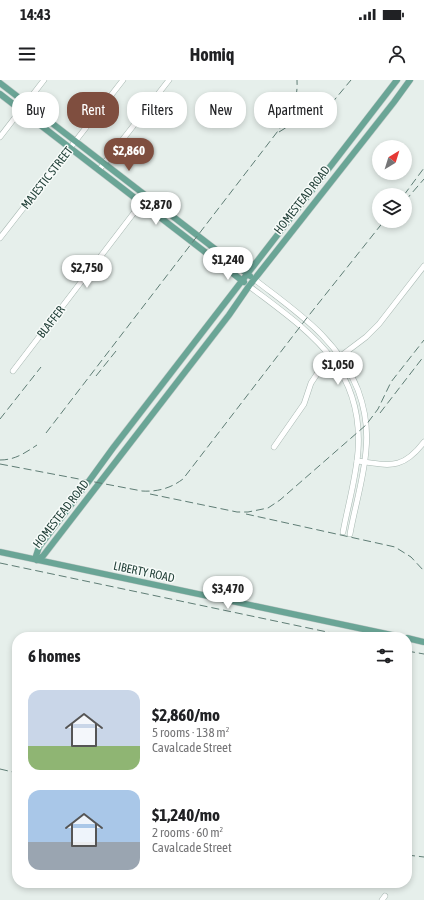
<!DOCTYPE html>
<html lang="en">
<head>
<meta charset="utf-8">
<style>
	:root { --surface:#fff; --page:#f6f6f6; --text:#202124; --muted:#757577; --accent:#7f4e3f }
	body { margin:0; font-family:"Asap Condensed",sans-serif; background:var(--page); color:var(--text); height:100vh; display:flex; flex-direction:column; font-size:15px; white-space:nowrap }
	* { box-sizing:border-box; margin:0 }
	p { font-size:13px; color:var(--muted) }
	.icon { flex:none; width:22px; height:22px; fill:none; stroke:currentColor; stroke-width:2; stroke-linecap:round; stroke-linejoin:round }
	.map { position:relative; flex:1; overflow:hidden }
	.sheet { position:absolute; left:12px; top:552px; width:400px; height:256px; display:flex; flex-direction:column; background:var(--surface); border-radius:16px; box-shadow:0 2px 6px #0003 }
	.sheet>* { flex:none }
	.hud { position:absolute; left:12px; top:12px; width:400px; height:36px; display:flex; gap:8px }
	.needle { width:26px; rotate:38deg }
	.fabs { position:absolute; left:372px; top:60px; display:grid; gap:8px }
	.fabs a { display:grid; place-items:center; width:40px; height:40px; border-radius:50%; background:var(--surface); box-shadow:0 2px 6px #0003; font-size:20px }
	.price { position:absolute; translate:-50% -34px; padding:0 9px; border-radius:14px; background:#fff; color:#222; font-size:13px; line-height:26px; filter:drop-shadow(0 1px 2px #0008) }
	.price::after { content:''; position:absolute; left:50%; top:24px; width:12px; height:9px; margin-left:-6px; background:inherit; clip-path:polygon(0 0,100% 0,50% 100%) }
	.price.current { background:var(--accent); color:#fff }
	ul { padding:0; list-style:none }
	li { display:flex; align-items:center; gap:12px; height:100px; padding:0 16px }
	li span { display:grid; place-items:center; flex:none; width:112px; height:80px; border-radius:12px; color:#555 }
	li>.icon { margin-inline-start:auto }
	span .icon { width:48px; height:48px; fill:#fffc; stroke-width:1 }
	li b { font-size:17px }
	h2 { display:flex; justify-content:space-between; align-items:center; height:48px; padding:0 16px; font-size:17px }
	.tag { padding:0 14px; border-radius:16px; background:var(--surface); box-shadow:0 2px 6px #0003; font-size:14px; line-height:36px }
	.tag.current { background:var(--accent); color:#fff }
	.status { display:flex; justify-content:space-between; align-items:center; height:28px; padding:0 20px; background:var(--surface); direction:ltr }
	.status svg { height:11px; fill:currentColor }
	header { display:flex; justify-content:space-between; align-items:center; height:52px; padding:0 16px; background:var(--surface); font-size:18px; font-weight:700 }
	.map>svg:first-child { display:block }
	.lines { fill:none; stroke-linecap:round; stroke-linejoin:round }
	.minor-casing { stroke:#a8b8b2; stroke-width:6 }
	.major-casing { stroke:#c2cac8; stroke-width:7 }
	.minor { stroke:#fff; stroke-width:5 }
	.major { stroke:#6aa596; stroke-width:6 }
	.rail { stroke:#5f7d75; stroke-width:1; stroke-dasharray:8 4; stroke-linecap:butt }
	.labels { text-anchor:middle; stroke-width:3; stroke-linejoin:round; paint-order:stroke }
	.street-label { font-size:12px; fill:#24423a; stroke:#f7fbf9 }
</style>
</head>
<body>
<div class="status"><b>14:43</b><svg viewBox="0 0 49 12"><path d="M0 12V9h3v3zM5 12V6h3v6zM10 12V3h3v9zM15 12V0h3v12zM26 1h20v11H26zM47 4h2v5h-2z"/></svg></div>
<header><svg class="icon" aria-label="menu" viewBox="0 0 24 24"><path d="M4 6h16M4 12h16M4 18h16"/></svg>Homiq<svg class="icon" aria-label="person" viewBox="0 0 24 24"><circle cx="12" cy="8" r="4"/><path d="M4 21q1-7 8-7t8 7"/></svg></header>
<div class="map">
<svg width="424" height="820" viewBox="0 0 424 820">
	<rect width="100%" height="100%" fill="#e6efeb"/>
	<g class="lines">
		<defs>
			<g id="minor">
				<polyline points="0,57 44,0"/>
				<polyline points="99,90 169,0"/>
				<polyline points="0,158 123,0"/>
				<path d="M254,199C296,232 338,258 358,310C365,329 368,350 366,370C364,398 355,426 350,454"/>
				<path d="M249,206C308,251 364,286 358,371C356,398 348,425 343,452"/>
				<polyline points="13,291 146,117"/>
				<polyline points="274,367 304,324 311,303 317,294 366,257 379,244 424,186"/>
				<path d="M357,381C389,385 402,391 424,362"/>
				<polyline points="382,820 385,816"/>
			</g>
			<g id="major">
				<polyline points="0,3 250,196"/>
				<polyline points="0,14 244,202"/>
				<polyline points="0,472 401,557"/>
				<polyline points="37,480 43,476 229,235 249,206 394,22 410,0"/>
				<polyline points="37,480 36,476 39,467 89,401 113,368 397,0"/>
				<polyline points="407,558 424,562"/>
			</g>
		</defs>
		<use href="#minor" class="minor-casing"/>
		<use href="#major" class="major-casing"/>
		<use href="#minor" class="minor"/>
		<use href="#major" class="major"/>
		<g class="rail">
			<polyline points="279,52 287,47 326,30 351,0"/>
			<polyline points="404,115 424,88"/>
			<polyline points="405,121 424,99"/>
			<polyline points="96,296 116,271"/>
			<polyline points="380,333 424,276"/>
			<polyline points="0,339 41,287"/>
			<path d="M46,353L281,47C292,31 298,20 297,0"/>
			<path d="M0,380C15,380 25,373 37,365"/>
			<path d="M0,384L142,411C158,412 171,408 183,399L306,239L384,141"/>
			<polyline points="150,414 237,432 248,432 268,428 280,420 358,352 366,345 378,329 391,302 424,260"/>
			<polyline points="246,434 395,467 411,477 424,491"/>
			<polyline points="0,483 351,557"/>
			<polyline points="407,571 424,574"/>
			<polyline points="0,689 17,693"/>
			<polyline points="407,775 424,777"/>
		</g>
	</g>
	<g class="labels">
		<g class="street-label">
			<text transform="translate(47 98) rotate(-52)" y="4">MAJESTIC STREET</text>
			<text transform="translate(302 120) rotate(-52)" y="4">HOMESTEAD ROAD</text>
			<text transform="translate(51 242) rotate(-52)" y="4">BLAFFER</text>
			<text transform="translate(61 434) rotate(-52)" y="4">HOMESTEAD ROAD</text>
			<text transform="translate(144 492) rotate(12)" y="4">LIBERTY ROAD</text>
		</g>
	</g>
</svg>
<div class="fabs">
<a><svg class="needle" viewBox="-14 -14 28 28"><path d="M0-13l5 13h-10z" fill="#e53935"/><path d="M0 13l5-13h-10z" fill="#757577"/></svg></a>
<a><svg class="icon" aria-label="layers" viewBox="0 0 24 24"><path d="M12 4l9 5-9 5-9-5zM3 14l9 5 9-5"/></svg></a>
</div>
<b class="price current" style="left:129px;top:92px">$2,860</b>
<b class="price" style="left:156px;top:146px">$2,870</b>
<b class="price" style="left:228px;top:201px">$1,240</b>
<b class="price" style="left:87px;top:209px">$2,750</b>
<b class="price" style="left:338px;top:306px">$1,050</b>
<b class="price" style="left:228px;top:530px">$3,470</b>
<div class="hud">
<a class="tag">Buy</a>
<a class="tag current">Rent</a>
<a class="tag">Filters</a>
<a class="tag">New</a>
<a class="tag">Apartment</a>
</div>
<section class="sheet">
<h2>6 homes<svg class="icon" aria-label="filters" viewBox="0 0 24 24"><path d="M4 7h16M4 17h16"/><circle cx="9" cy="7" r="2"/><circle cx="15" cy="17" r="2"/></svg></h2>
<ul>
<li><span style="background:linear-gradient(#c9d6e8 70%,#8fb573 0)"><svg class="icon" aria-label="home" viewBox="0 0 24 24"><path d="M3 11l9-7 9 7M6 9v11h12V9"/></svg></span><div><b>$2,860/mo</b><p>5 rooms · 138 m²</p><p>Cavalcade Street</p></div></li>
<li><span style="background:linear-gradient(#a9c7e8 65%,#9aa5b1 0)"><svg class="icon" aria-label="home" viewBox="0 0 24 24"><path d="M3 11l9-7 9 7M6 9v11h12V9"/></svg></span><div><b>$1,240/mo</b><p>2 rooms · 60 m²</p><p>Cavalcade Street</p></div></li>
</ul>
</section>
</div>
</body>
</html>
